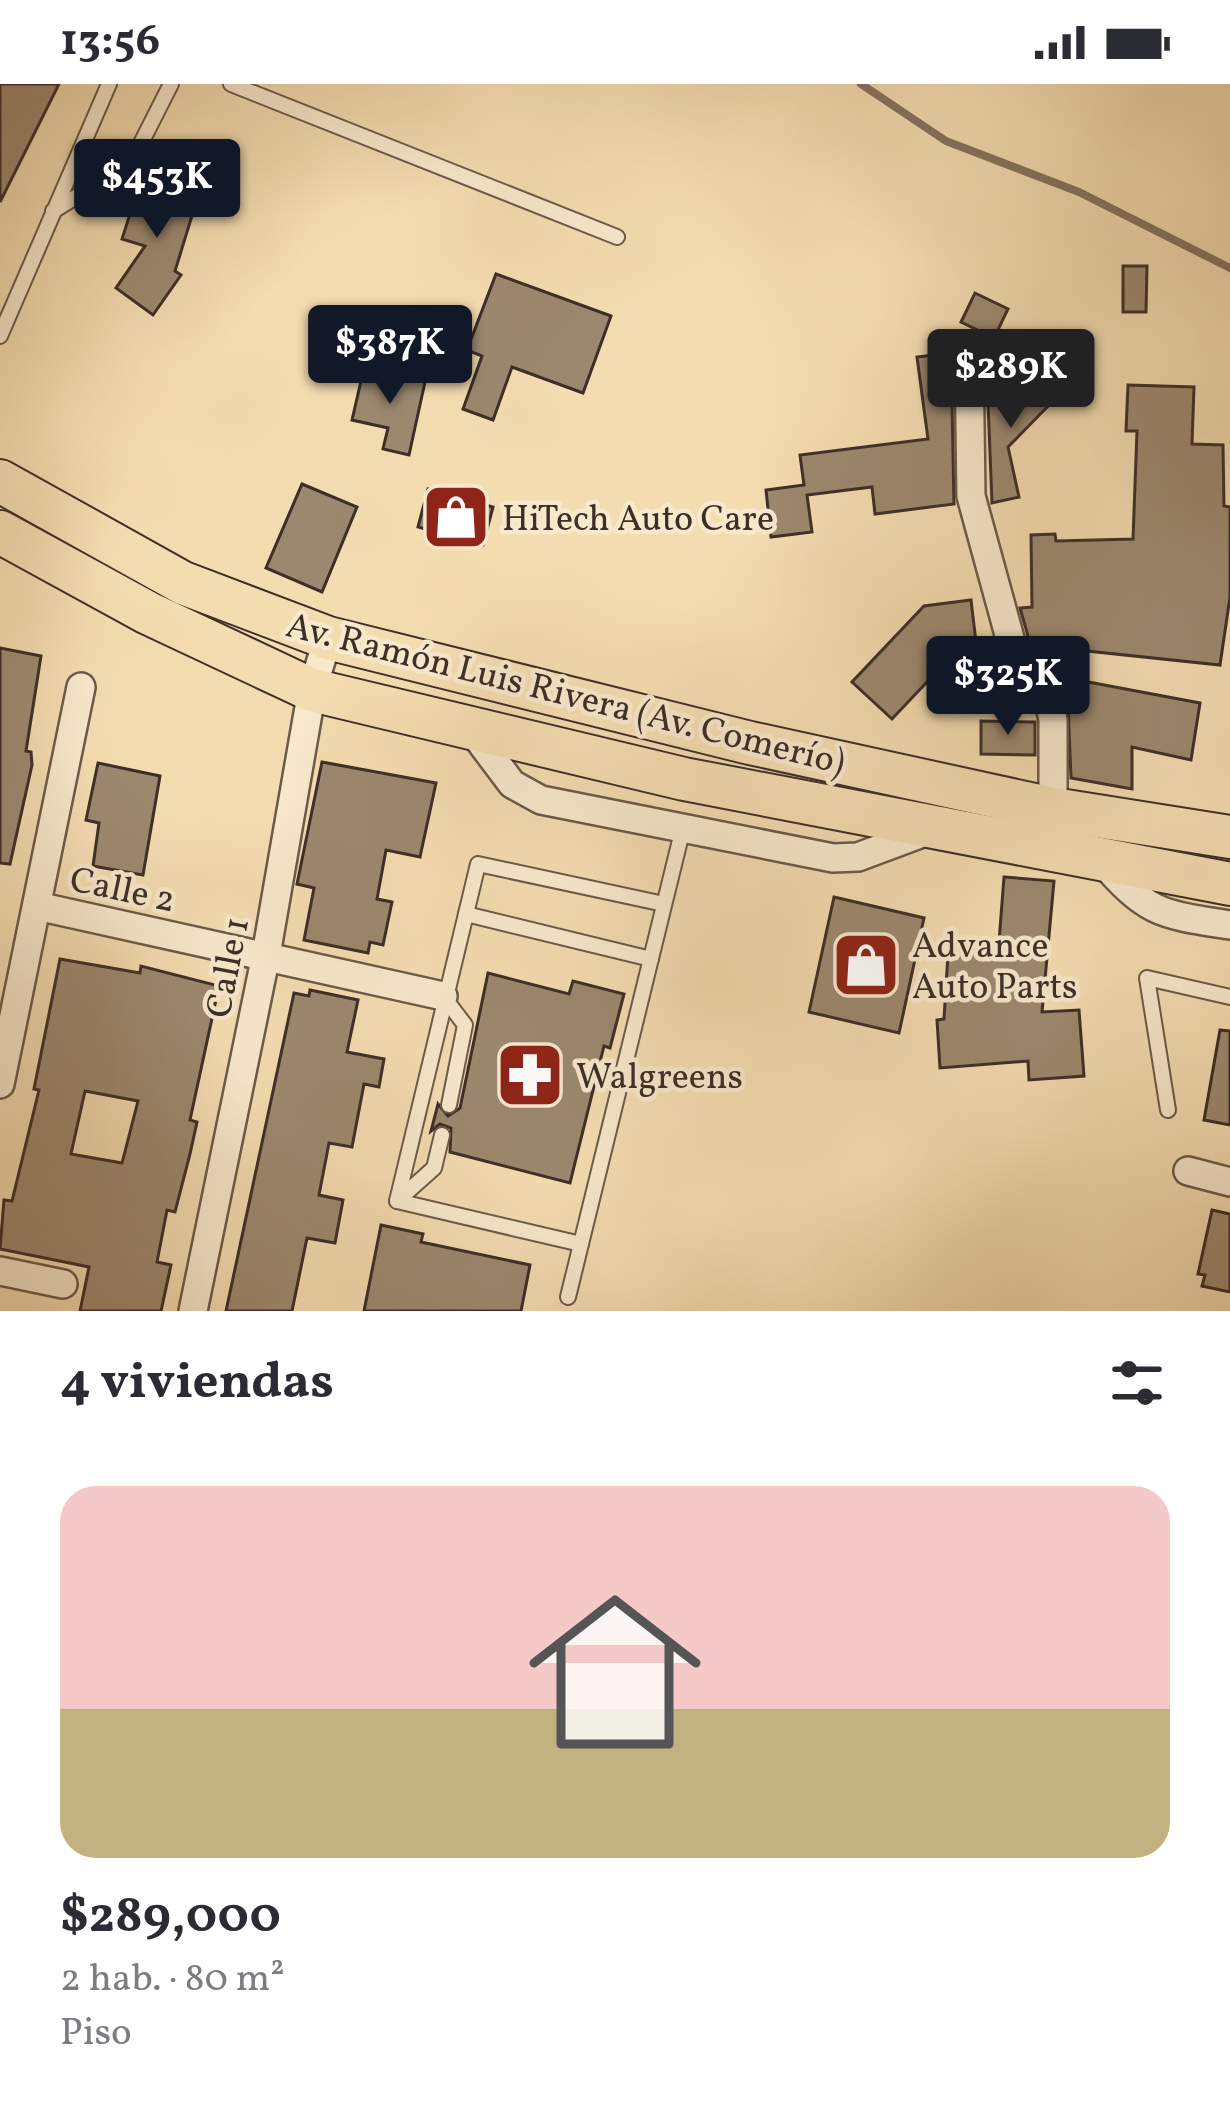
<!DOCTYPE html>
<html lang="es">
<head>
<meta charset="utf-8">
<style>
	:root { --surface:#fff; --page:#f7f7f7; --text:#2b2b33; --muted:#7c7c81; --accent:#111827 }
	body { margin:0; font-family:Vollkorn,serif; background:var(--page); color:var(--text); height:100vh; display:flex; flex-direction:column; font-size:45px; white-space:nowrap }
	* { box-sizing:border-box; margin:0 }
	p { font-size:39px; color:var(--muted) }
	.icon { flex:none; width:66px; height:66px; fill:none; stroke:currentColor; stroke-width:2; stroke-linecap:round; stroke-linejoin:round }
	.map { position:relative; height:1227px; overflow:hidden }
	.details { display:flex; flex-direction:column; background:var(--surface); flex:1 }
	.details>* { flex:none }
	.price { position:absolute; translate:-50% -102px; padding:0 27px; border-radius:12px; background:var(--accent); color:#fff; font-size:39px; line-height:78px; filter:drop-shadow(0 3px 6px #0008) }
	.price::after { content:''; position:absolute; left:50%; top:72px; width:36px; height:27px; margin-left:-18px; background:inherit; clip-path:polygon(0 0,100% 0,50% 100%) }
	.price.on { background:#222; color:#fff }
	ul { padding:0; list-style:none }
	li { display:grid; align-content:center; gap:24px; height:636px; padding:0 60px }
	li span { display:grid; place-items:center; height:372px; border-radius:36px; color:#555 }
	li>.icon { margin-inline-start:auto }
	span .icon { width:216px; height:216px; fill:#fffc; stroke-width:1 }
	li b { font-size:51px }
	h2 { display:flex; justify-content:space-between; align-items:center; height:144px; padding:0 60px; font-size:51px }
	.status { display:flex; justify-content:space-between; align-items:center; height:84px; padding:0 60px; background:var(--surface); direction:ltr }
	.status svg { height:33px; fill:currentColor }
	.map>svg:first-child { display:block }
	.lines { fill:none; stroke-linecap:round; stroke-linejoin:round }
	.stream { stroke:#86735e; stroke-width:8 }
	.building { fill:#9c886f; stroke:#3d2e27; stroke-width:3; fill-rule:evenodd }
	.service-casing { stroke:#6b5a4a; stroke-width:18 }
	.minor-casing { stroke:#6b5a4a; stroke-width:32 }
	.primary-casing { stroke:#3d2e27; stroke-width:46 }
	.service { stroke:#f8e8cc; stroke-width:14 }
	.minor { stroke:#f8e8cc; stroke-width:27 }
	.primary { stroke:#f4dcb1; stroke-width:42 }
	.labels { text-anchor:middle; stroke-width:9; stroke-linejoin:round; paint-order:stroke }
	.poi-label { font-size:36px; fill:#3d2e27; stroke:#f8e8cc; text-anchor:start }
	.street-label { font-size:36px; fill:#3d2e27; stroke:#f8e8cc }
</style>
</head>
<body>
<div class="status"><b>13:56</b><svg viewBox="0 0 49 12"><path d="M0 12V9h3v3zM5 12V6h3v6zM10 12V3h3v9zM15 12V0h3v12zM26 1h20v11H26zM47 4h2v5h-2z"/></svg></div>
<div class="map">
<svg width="1230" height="1227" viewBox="0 0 1230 1227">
	<rect width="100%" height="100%" fill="#f4dcb1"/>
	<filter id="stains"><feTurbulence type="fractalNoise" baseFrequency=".00167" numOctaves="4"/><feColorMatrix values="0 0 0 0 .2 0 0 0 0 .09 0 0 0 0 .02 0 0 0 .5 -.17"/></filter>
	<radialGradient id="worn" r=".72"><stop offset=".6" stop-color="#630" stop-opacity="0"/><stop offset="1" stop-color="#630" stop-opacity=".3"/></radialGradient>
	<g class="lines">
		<polyline class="stream" points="861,0 946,57 1079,108 1230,184"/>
	</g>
	<g class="building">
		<polygon points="0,0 59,0 0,118"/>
		<polygon points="142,92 199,109 175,187 181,191 153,231 116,204 145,162 122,155"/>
		<polygon points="1123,182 1147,182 1146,228 1123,228"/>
		<polygon points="496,190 611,232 583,309 512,283 493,336 463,325 482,272 467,266"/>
		<polygon points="975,209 1008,225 994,254 961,238"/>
		<polygon points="951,269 954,420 875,430 872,403 807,411 812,448 771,453 766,406 804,401 800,371 928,355 917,273"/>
		<polygon points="364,284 425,298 409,371 383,365 388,344 352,336"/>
		<polygon points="1017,292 1028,303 1033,298 1052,318 1008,363 1019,413 992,419 988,319"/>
		<polygon points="1128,301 1194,303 1192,360 1223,361 1224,422 1230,423 1230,513 1220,581 1039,562 1038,567 1030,559 1020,524 1032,523 1031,451 1055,450 1056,457 1133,455 1137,347 1126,347"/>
		<polygon points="302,400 357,423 322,508 266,484"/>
		<polygon points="428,405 493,423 483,461 418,443"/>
		<polygon points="971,516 978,575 963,560 892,635 852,598 924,522"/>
		<polygon points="0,564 41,572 26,667 31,668 32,681 10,780 0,779"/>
		<polygon points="1067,594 1200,619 1191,676 1132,663 1132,705 1071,694"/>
		<polygon points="981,637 1035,638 1035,671 981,670"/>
		<polygon points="322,678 436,699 420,773 386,766 377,815 392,818 383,861 370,858 368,869 304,856 314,804 297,800"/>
		<polygon points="98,679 160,692 143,791 93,782 99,739 86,736"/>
		<polygon points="1004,793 1054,797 1042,928 1079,926 1084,992 1029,996 1028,977 940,984 937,936 944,935 949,854 999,858"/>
		<polygon points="834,813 924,834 899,949 809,928"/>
		<path d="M60,875L140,889L141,882L219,902L190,1036L197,1038L190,1070L175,1128L167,1126L157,1178L171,1181L161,1227H80L89,1183L0,1165L4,1116L12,1117L39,1006L34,1005ZM85,1007L138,1017L122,1079L71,1070Z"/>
		<polygon points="488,889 569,910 573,897 624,910 610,964 604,962 570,1099 450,1068 451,1044 440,1040 431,1047 438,1020 448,1032 460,1024"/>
		<polygon points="310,906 358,916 347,968 384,975 379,1003 364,1000 352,1063 329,1059 319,1111 343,1116 335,1159 307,1154 292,1227 226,1227 294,909 309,912"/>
		<polygon points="1220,946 1230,947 1230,1041 1204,1036"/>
		<polygon points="1212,1126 1230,1130 1230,1208 1202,1202 1205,1191 1198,1190"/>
		<polygon points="381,1141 423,1150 421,1158 530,1181 521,1227 364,1227"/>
	</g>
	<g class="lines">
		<defs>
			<g id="service">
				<polyline points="231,0 617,153"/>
				<polyline points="53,127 131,79 171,0"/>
				<polyline points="0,252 109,0"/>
				<polyline points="466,830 651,875"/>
				<polyline points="443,912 465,941 449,1021"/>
				<polyline points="1168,1026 1147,894 1230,913"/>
				<polyline points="397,1117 434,1084 442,1051"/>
				<polyline points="581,1160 397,1117 478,780 664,820"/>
				<polyline points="568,1213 683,744"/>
			</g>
			<g id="minor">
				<polyline points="969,270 971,412 1014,569 1045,597 1053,636 1053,725"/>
				<polyline points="470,644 512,700 541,716 833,774 858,773 933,745"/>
				<path d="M1100,775C1148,830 1159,830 1230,841"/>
				<polyline points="37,822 443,912"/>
				<polyline points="0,1000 81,603"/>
				<polyline points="1188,1087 1230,1098"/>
				<polyline points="0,1187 63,1200"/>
				<polyline points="193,1227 266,871 312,606 328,554"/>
			</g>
			<g id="primary">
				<polyline points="0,397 183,499 328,554 750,659 1053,725 1230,753"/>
				<polyline points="0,448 148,529 312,606 684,695 1230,800"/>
			</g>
		</defs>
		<use href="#service" class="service-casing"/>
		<use href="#minor" class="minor-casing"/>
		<use href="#primary" class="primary-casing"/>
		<use href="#service" class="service"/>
		<use href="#minor" class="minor"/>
		<use href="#primary" class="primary"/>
	</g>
	<defs>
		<symbol id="shop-square" viewBox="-11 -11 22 22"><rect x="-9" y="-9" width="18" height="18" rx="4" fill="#8f2418" stroke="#f8e8cc"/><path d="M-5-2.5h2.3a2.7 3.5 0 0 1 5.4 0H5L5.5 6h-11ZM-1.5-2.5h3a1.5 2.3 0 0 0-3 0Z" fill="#fff"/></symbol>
		<symbol id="pharmacy-square" viewBox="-11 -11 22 22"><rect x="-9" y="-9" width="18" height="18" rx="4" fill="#8f2418" stroke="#f8e8cc"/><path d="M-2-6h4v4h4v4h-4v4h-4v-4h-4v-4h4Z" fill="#fff"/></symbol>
	</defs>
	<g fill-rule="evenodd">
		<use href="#shop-square" x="418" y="395" width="76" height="76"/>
		<use href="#shop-square" x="828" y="843" width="76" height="76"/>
		<use href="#pharmacy-square" x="492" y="953" width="76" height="76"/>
	</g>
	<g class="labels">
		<g class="poi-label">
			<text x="502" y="446">HiTech Auto Care</text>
			<text x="912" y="873">Advance<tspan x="912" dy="41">Auto Parts</tspan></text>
			<text x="576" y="1004">Walgreens</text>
		</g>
		<g class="street-label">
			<text transform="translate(566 608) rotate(14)" y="13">Av. Ramón Luis Rivera (Av. Comerío)</text>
			<text transform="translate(123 804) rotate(12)" y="13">Calle 2</text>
			<text transform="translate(226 883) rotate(-79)" y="13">Calle 1</text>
		</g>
	</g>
	<rect width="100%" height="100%" filter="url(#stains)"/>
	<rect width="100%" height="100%" fill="url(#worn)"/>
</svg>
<b class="price" style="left:157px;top:157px">$453K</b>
<b class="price" style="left:390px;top:323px">$387K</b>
<b class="price on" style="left:1011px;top:347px">$289K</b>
<b class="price" style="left:1008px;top:654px">$325K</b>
</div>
<section class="details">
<h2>4 viviendas<svg class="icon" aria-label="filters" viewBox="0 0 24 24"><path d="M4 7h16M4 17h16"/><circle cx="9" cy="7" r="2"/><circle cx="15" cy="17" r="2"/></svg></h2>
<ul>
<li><span style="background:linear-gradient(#f6c9c9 60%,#c2b280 0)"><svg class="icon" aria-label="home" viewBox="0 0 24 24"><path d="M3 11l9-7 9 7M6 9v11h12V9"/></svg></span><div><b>$289,000</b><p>2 hab. · 80 m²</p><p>Piso</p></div></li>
</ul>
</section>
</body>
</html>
